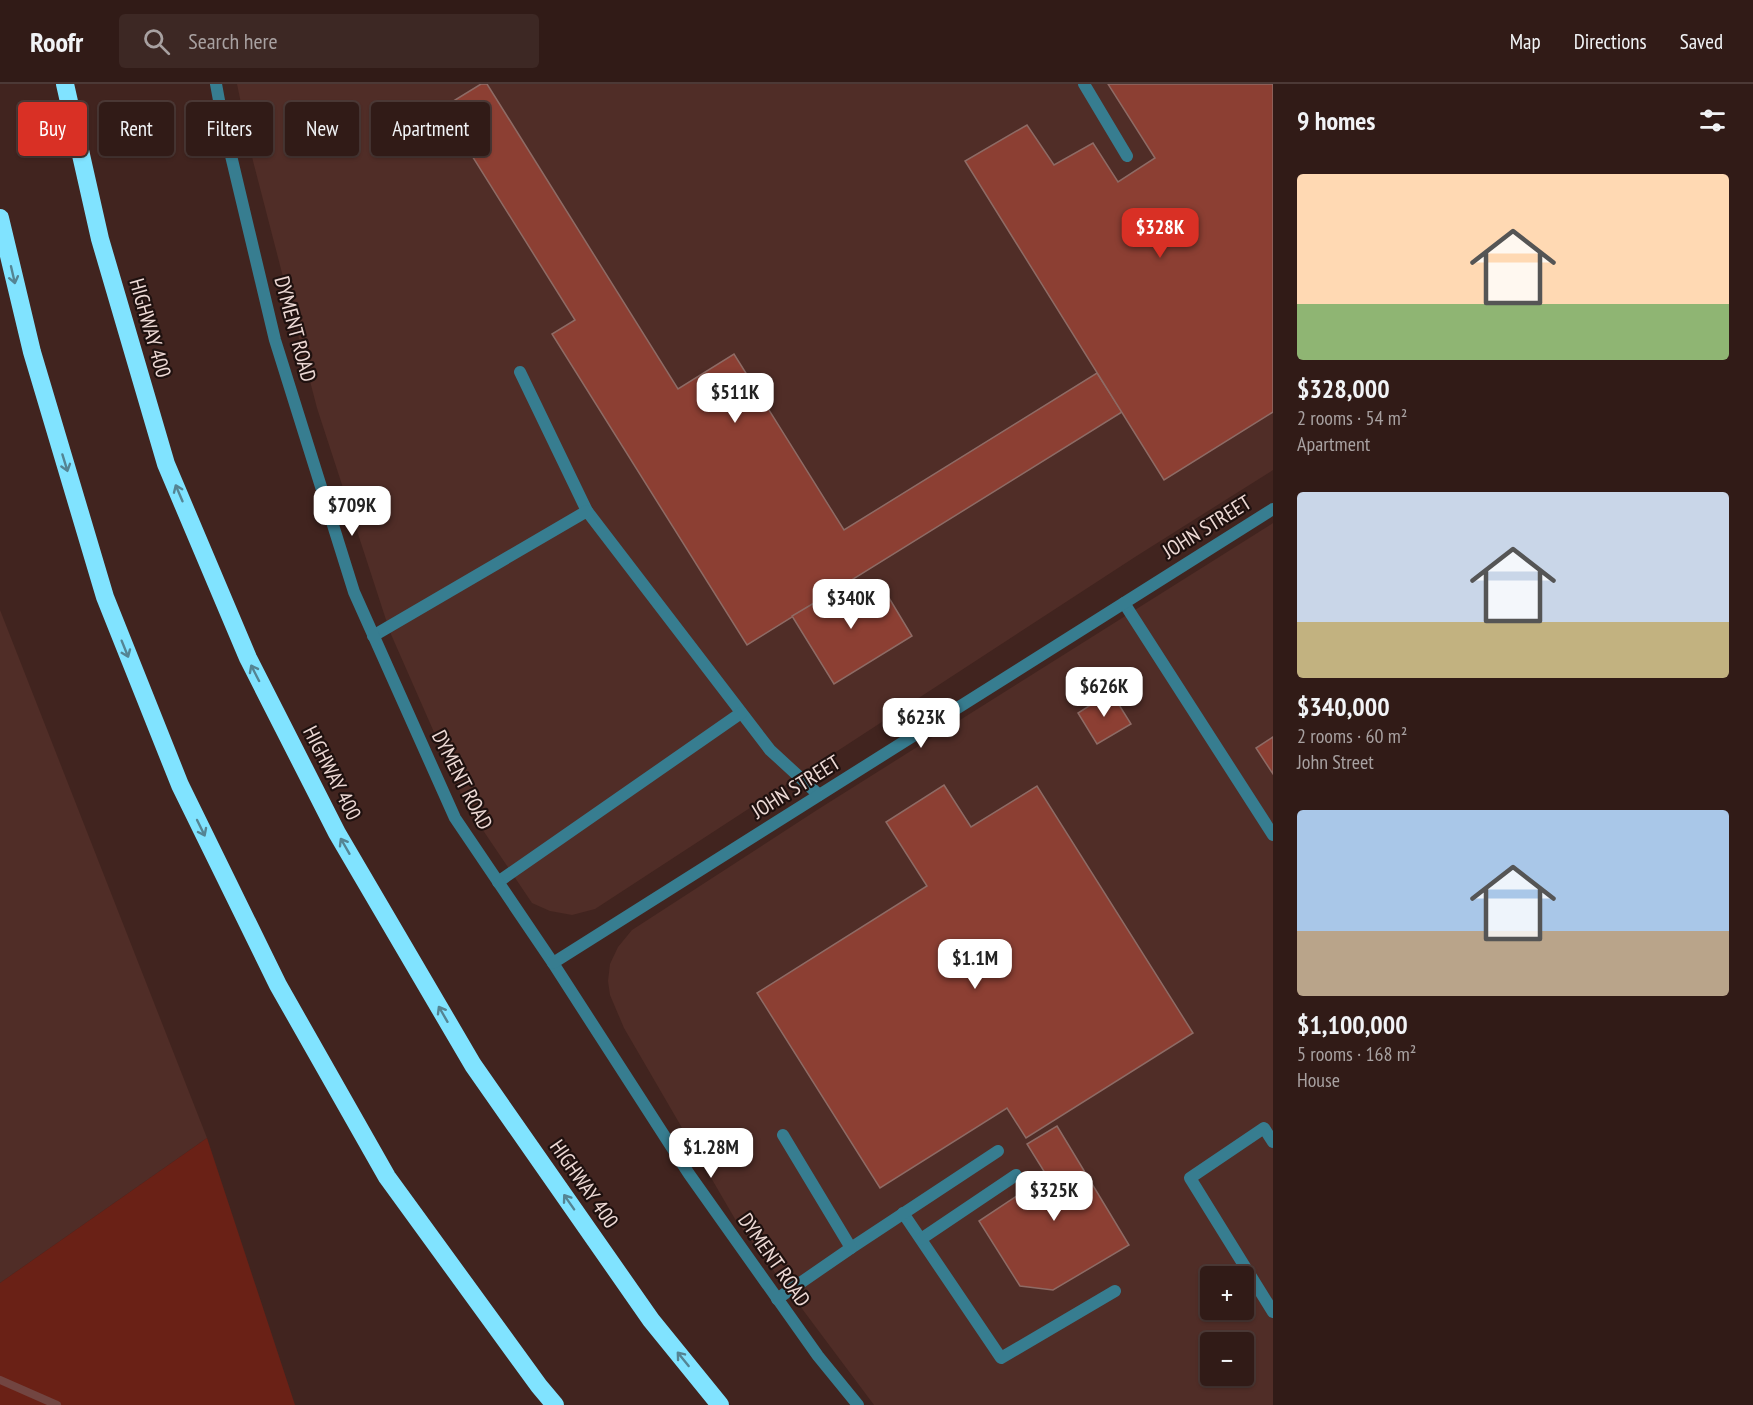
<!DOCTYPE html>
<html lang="en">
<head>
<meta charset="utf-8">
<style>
	:root { --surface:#311b17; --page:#3d2824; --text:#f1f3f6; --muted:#a8a1a1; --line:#4c3936; --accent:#d93025 }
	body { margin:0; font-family:"PT Sans Narrow",sans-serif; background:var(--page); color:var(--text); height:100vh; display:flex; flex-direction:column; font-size:22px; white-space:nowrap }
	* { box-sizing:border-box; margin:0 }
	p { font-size:20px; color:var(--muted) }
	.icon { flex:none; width:33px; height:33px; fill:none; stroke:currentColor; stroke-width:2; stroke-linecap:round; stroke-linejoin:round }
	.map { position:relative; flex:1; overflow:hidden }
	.side { display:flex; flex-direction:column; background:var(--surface); width:480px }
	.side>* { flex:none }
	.hud { position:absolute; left:18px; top:18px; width:570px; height:54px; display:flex; gap:12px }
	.controls { position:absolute; left:1200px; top:1182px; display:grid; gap:12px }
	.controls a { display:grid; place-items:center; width:54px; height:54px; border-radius:6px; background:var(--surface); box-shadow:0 2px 4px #0004,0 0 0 2px var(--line); font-size:30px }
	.price { position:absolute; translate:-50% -51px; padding:0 14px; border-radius:12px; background:#fff; color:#222; font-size:20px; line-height:39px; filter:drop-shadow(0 2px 3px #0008) }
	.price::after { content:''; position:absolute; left:50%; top:36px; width:18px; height:14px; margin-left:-9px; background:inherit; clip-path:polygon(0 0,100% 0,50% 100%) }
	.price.selected { background:var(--accent); color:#fff }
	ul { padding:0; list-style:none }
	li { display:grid; align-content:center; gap:12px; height:318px; padding:0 24px }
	li span { display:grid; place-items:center; height:186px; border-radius:6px; color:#555 }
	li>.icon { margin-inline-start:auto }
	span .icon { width:108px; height:108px; fill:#fffc; stroke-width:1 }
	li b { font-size:26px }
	h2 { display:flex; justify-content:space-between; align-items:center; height:72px; padding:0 24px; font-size:26px }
	.pill { padding:0 21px; border-radius:6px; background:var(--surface); box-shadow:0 2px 4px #0004,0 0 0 2px var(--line); font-size:21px; line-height:54px }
	.pill.selected { background:var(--accent); color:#fff }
	header { display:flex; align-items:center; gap:36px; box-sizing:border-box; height:84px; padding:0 30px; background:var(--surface); border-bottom:2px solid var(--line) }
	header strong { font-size:28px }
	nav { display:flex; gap:33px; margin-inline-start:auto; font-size:21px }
	.search { width:420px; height:54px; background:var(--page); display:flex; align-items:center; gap:15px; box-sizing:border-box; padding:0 21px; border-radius:6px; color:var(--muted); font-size:22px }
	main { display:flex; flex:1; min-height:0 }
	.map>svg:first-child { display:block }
	.built { fill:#502d27; fill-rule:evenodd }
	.green { fill:#6a2116 }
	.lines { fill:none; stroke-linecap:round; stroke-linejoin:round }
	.stream { stroke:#724541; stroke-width:8 }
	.building { fill:#8c3f33; stroke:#8e6b65; stroke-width:1.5 }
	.lane { stroke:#377d90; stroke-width:12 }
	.street { stroke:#377d90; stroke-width:12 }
	.highway { stroke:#80e3ff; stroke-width:18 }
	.oneway { stroke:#548493 }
	.labels { text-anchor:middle; stroke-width:4.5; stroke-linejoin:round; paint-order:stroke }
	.street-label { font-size:21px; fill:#edd9d5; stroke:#1f110f }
</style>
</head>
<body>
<header>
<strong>Roofr</strong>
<div class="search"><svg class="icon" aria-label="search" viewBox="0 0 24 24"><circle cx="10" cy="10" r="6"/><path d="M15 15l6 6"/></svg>Search here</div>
<nav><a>Map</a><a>Directions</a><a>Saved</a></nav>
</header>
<main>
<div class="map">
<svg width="1273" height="1321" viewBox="0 0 1273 1321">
	<rect width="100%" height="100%" fill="#41241f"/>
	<g class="built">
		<polygon points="237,0 1273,0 1273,386 1135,473 595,825 572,831 550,827 532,819 466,721 390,548 317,324 253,77"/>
		<path d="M1273,439V1321H874L735,1135L624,944L610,911L608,897L610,880L618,863L632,846L817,726ZM1210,1192H1244V1226H1210ZM1210,1258H1244V1292H1210Z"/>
		<polygon points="0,526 207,1054 0,1199"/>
	</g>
	<polygon class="green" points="207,1054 295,1321 0,1321 0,1199"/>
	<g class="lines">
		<polyline class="stream" points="0,1296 57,1321"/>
	</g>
	<g class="building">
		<polygon points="481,0 487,0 678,305 734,270 844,446 1097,289 1122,328 747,561 552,250 575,236 442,24"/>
		<polygon points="1108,0 1273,0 1273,328 1164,396 965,77 1027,41 1054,81 1093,59 1118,98 1155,74"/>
		<polygon points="880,499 912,552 834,600 792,532 841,503 850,517"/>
		<polygon points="1111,608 1131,640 1097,660 1078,629"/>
		<polygon points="1273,653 1273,690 1256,664"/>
		<polygon points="944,701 971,743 1037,702 1193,949 1026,1054 1007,1024 880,1104 757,909 927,802 886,738"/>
		<polygon points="1057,1042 1129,1161 1053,1206 1020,1202 979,1137 1047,1092 1027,1060"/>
	</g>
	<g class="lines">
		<g class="lane">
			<polyline points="1084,0 1127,72"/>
			<polyline points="520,288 587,427"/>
			<polyline points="1124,519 1273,751"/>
			<polyline points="373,552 587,427 770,666 819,711"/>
			<polyline points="498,798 741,629"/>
			<polyline points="1273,1058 1264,1044 1190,1094 1273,1228"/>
			<polyline points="903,1129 1001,1274 1115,1207"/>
			<polyline points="921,1155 1016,1091"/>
			<polyline points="851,1164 998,1067"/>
			<polyline points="777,1215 851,1164 783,1051"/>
		</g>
		<g class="street">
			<polyline points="216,0 223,38 275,256 354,508 455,734 553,879 689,1090 818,1272 858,1321"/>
			<polyline points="553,879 1273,425"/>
		</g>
		<g class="highway">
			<polyline points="65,0 100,155 166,380 248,574 337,749 473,981 651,1236 720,1321"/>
			<polyline points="0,134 32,268 105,513 180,701 278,901 387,1093 539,1302 555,1321"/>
		</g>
	</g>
	<defs><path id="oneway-shaft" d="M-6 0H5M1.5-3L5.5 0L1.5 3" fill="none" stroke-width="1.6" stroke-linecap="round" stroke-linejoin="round" transform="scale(1.5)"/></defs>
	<g class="oneway">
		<use href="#oneway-shaft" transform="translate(13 191) rotate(77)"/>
		<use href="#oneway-shaft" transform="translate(65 379) rotate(73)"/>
		<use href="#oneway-shaft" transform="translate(179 409) rotate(-113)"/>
		<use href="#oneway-shaft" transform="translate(125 565) rotate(68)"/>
		<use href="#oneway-shaft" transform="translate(255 589) rotate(-117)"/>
		<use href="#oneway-shaft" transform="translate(201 744) rotate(64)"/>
		<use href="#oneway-shaft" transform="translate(345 762) rotate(-120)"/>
		<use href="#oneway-shaft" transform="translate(443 930) rotate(-120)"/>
		<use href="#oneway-shaft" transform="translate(569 1118) rotate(-125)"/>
		<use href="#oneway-shaft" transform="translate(683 1275) rotate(-129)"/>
	</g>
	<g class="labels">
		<g class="street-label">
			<text transform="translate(150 244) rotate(74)" y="7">HIGHWAY 400</text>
			<text transform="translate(295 245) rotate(75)" y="7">DYMENT ROAD</text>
			<text transform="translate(1207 443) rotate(-32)" y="7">JOHN STREET</text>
			<text transform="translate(332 689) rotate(63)" y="7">HIGHWAY 400</text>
			<text transform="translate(462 696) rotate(63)" y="7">DYMENT ROAD</text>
			<text transform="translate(796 703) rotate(-32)" y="7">JOHN STREET</text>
			<text transform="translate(584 1100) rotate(55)" y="7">HIGHWAY 400</text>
			<text transform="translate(774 1176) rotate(55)" y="7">DYMENT ROAD</text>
		</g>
	</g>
</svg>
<div class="controls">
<a>+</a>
<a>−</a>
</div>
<b class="price selected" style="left:1160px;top:175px">$328K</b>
<b class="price" style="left:735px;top:340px">$511K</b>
<b class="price" style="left:352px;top:453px">$709K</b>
<b class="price" style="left:851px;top:546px">$340K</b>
<b class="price" style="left:1104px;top:634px">$626K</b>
<b class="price" style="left:921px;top:665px">$623K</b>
<b class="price" style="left:975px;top:906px">$1.1M</b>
<b class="price" style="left:711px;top:1095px">$1.28M</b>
<b class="price" style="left:1054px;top:1138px">$325K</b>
<div class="hud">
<a class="pill selected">Buy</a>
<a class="pill">Rent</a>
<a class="pill">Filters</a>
<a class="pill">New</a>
<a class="pill">Apartment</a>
</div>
</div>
<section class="side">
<h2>9 homes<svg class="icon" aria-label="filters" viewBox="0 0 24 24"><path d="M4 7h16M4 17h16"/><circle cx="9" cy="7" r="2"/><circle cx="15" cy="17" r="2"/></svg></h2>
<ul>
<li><span style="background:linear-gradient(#ffd9b3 70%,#8fb573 0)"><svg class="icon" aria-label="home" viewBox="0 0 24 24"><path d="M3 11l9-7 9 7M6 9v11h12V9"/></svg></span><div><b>$328,000</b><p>2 rooms · 54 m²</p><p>Apartment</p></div></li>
<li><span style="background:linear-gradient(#c9d6e8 70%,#c2b280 0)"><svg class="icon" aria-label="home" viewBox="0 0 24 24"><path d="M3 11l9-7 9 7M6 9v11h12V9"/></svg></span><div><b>$340,000</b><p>2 rooms · 60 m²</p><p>John Street</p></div></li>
<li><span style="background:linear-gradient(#a9c7e8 65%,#b9a48a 0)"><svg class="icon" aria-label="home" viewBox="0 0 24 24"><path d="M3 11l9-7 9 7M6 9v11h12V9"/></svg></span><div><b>$1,100,000</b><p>5 rooms · 168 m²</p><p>House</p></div></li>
</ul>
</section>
</main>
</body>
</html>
